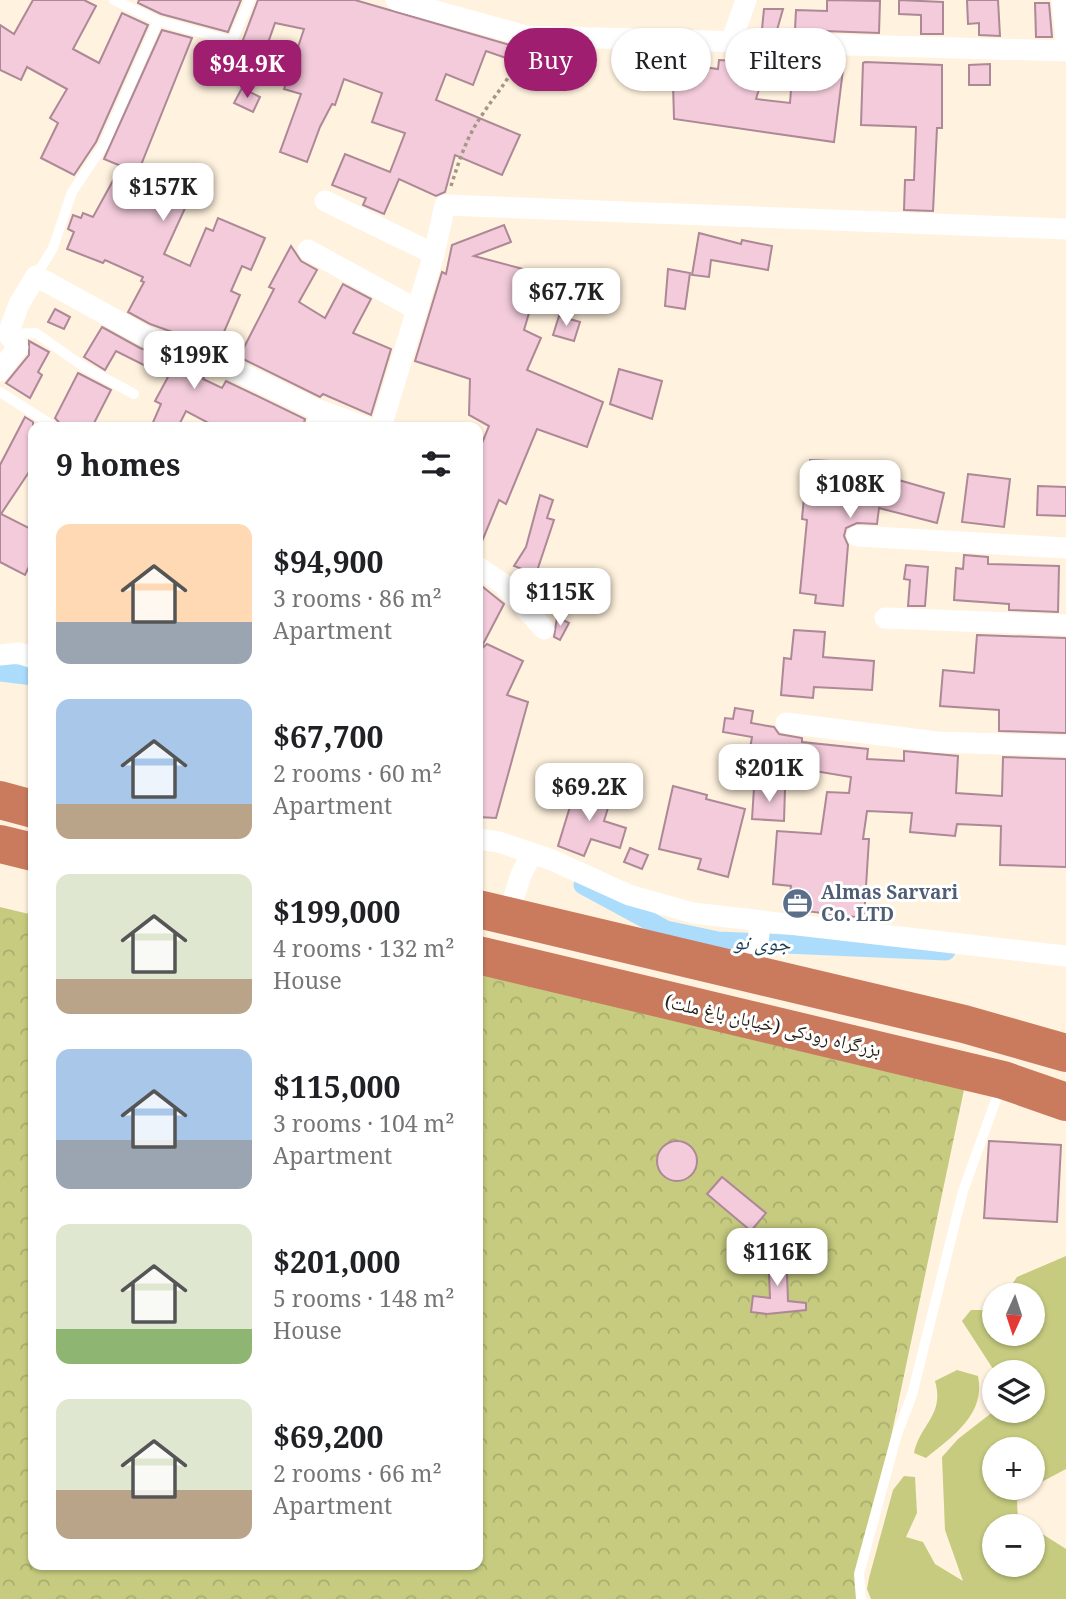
<!DOCTYPE html>
<html lang="en">
<head>
<meta charset="utf-8">
<style>
	:root { --surface:#fff; --page:#f2f2f2; --text:#202124; --muted:#757577; --accent:#9f1e70 }
	body { margin:0; font-family:"Noto Serif","Noto Naskh Arabic",serif; background:var(--page); color:var(--text); height:100vh; display:flex; flex-direction:column; font-size:26px; white-space:nowrap }
	* { box-sizing:border-box; margin:0 }
	p { font-size:23px; color:var(--muted) }
	.icon { flex:none; width:38px; height:38px; fill:none; stroke:currentColor; stroke-width:2; stroke-linecap:round; stroke-linejoin:round }
	.map { position:relative; flex:1; overflow:hidden }
	.details { position:absolute; left:28px; top:422px; width:455px; height:1148px; display:flex; flex-direction:column; background:var(--surface); border-radius:14px; box-shadow:0 2px 5px #0004 }
	.details>* { flex:none }
	.guide { position:absolute; left:504px; top:28px; width:457px; height:63px; display:flex; gap:14px }
	.needle { width:46px; rotate:183deg }
	.controls { position:absolute; left:982px; top:1283px; display:grid; gap:14px }
	.controls a { display:grid; place-items:center; width:63px; height:63px; border-radius:50%; background:var(--surface); box-shadow:0 2px 5px #0004; font-size:35px }
	.price { position:absolute; translate:-50% -60px; padding:0 16px; border-radius:14px; background:#fff; color:#222; font-size:23px; line-height:46px; filter:drop-shadow(0 2px 4px #0008) }
	.price::after { content:''; position:absolute; left:50%; top:42px; width:21px; height:16px; margin-left:-10px; background:inherit; clip-path:polygon(0 0,100% 0,50% 100%) }
	.price.selected { background:var(--accent); color:#fff }
	ul { padding:0; list-style:none }
	li { display:flex; align-items:center; gap:21px; height:175px; padding:0 28px }
	li span { display:grid; place-items:center; flex:none; width:196px; height:140px; border-radius:14px; color:#555 }
	li>.icon { margin-inline-start:auto }
	span .icon { width:84px; height:84px; fill:#fffc; stroke-width:1 }
	li b { font-size:30px }
	h2 { display:flex; justify-content:space-between; align-items:center; height:84px; padding:0 28px; font-size:30px }
	.chip { padding:0 24px; border-radius:32px; background:var(--surface); box-shadow:0 2px 5px #0004; font-size:24px; line-height:63px }
	.chip.selected { background:var(--accent); color:#fff }
	.map>svg:first-child { display:block }
	.grass { fill:#c6cb7f }
	.park { fill:url(#park-crowns) }
	.lines { fill:none; stroke-linecap:round; stroke-linejoin:round }
	.canal { stroke:#abdcfc; stroke-width:19 }
	.building { fill:#f3cbda; stroke:#ad8896; stroke-width:2 }
	.path { stroke:#a39887; stroke-width:3.5; stroke-dasharray:3.5 3.5; stroke-linecap:butt }
	.lane { stroke:#fff; stroke-width:10 }
	.street { stroke:#fff; stroke-width:21 }
	.highway { stroke:#ca7b5e; stroke-width:38 }
	.labels { text-anchor:middle; stroke-width:6; stroke-linejoin:round; paint-order:stroke }
	.service-label { font-size:19px; font-weight:bold; fill:#4e5e75; stroke:#fff; text-anchor:start }
	.street-label { font-size:19px; fill:#271f13; stroke:#fff }
	.water-label { font-size:21px; font-style:italic; fill:#1a3f55; stroke:#fff }
</style>
</head>
<body>
<div class="map">
<svg width="1066" height="1599" viewBox="0 0 1066 1599">
	<defs>
		<pattern id="park-crowns" width="20" height="18" patternUnits="userSpaceOnUse" patternTransform="scale(1.75)"><rect width="20" height="18" fill="#c6cb7f"/><path d="M2 6a3 3 0 1 1 6 0M12 15a3 3 0 1 1 6 0" fill="none" stroke="#aaae6d"/></pattern>
	</defs>
	<rect width="100%" height="100%" fill="#fff2de"/>
	<g class="grass">
		<polygon points="1066,1256 1066,1469 1032,1487 1032,1449 994,1449 994,1488 1032,1488 1017,1501 1018,1520 1029,1526 994,1526 994,1564 1032,1564 1033,1528 1066,1549 1066,1599 871,1599 867,1589 869,1578 893,1490 904,1476 915,1477 917,1513 906,1537 923,1542 935,1564 963,1581 945,1530 942,1457 958,1439 994,1411 1032,1410 1032,1372 995,1372 962,1321 971,1310 994,1310 994,1334 1032,1334 1032,1295 1005,1295 1017,1277"/>
		<path d="M957,1370L978,1376C986,1414 953,1436 926,1458L914,1453C920,1424 945,1415 935,1381Z"/>
	</g>
	<polygon class="park" points="0,907 33,915 33,1564 478,1564 478,964 965,1085 857,1599 0,1599"/>
	<g class="lines">
		<g class="canal">
			<polyline points="0,672 33,676"/>
			<polyline points="583,885 666,930 718,941 946,951"/>
		</g>
	</g>
	<g class="building">
		<polygon points="33,0 84,0 96,6 73,49 99,63 122,13 148,25 96,142 74,175 41,158 58,123 50,118 67,89 27,67 21,80 0,70 0,25 14,34"/>
		<polygon points="139,0 241,0 228,32 161,14 138,3"/>
		<polygon points="258,0 355,0 510,45 506,58 486,51 473,85 446,74 436,100 520,135 502,175 455,155 445,192 436,196 399,179 384,214 363,205 366,198 332,185 345,154 390,172 405,133 372,122 382,93 344,79 335,105 332,104 320,127 307,162 280,152 301,94 284,89 304,29 275,23 255,80 231,72"/>
		<polygon points="827,0 880,1 879,33 795,30 796,10 827,11"/>
		<polygon points="899,0 943,2 943,34 921,34 921,15 899,14"/>
		<polygon points="967,0 998,0 1000,36 979,35 979,23 968,24"/>
		<polygon points="1035,3 1049,3 1052,37 1036,37"/>
		<polygon points="764,9 783,9 777,30 762,29"/>
		<polygon points="162,30 192,38 135,180 187,204 164,254 190,266 206,228 213,231 218,218 265,238 251,270 242,266 231,291 240,295 217,348 150,324 128,312 144,282 141,281 143,277 105,260 103,263 67,249 74,232 68,229 73,215 81,218 83,213 93,217 121,166 104,159"/>
		<polygon points="719,60 767,63 756,99 790,103 792,77 822,78 824,60 844,62 834,142 674,119 673,83 687,84 689,65 718,69"/>
		<polygon points="865,62 942,65 942,128 937,128 933,211 904,210 905,180 914,180 916,127 861,125 863,63"/>
		<polygon points="990,64 990,85 969,85 969,65"/>
		<polygon points="242,88 260,97 253,112 234,103"/>
		<polygon points="504,225 511,242 474,256 568,281 563,300 535,293 524,330 541,338 527,370 603,402 587,447 537,429 506,504 499,500 478,551 478,453 489,426 469,415 470,379 415,361 442,272 446,274 452,245"/>
		<polygon points="699,233 741,244 742,240 772,246 768,270 711,260 709,277 692,275"/>
		<polygon points="291,246 301,261 317,270 299,302 325,318 343,284 371,299 353,333 391,349 371,415 323,394 320,397 239,357 274,289 269,287"/>
		<polygon points="668,269 690,273 685,309 665,306"/>
		<polygon points="55,309 70,317 64,329 48,322"/>
		<polygon points="559,316 580,322 574,341 553,335"/>
		<polygon points="102,327 140,348 206,372 203,379 222,388 226,381 305,419 303,427 216,427 186,411 178,427 151,427 161,404 155,401 168,377 116,351 105,370 84,357"/>
		<polygon points="29,341 49,352 38,372 42,375 30,398 6,383 29,355"/>
		<polygon points="619,369 662,381 652,419 610,404"/>
		<polygon points="78,373 111,390 92,427 63,427 55,418"/>
		<polygon points="25,417 33,422 33,466 1,514 33,530 33,558 25,575 0,562 0,465"/>
		<polygon points="810,460 829,461 828,467 888,477 944,493 937,523 879,508 877,524 857,523 846,528 844,536 848,545 843,606 815,603 816,595 800,593 807,520 802,519 805,486 808,486"/>
		<polygon points="968,474 1010,479 1004,527 962,522"/>
		<polygon points="1038,486 1066,487 1066,516 1037,515"/>
		<polygon points="540,495 553,500 547,518 554,520 536,574 514,566 526,547"/>
		<polygon points="964,555 988,557 988,564 1059,566 1058,612 1009,610 1009,604 954,600 956,568 963,569"/>
		<polygon points="906,565 928,567 925,606 908,606 910,580 904,579"/>
		<polygon points="478,583 504,604 480,650 487,644 523,661 507,695 528,702 496,818 478,817"/>
		<polygon points="557,617 569,623 560,640 554,637"/>
		<polygon points="794,630 825,632 823,657 874,661 872,690 814,687 813,698 781,695 784,658 791,659"/>
		<polygon points="977,635 1066,638 1066,733 999,731 999,710 940,706 943,670 974,673"/>
		<polygon points="735,708 753,711 751,723 774,727 779,734 802,738 802,742 868,749 867,759 904,761 904,751 958,756 956,793 1002,796 1003,757 1066,759 1066,867 1000,865 1001,826 957,824 955,836 910,832 912,813 867,811 863,839 869,839 864,918 788,909 791,886 773,884 777,831 821,834 827,792 849,793 851,777 748,760 752,737 723,732 725,718 733,719"/>
		<polygon points="673,786 707,795 706,799 745,809 728,877 698,869 701,859 659,849"/>
		<polygon points="576,787 611,798 604,821 626,828 620,848 591,839 584,856 558,846"/>
		<polygon points="754,788 785,789 784,821 752,819"/>
		<polygon points="630,848 648,855 642,869 624,862"/>
		<circle cx="677" cy="1161" r="20"/>
		<polygon points="989,1141 1061,1145 1057,1222 984,1218"/>
		<polygon points="722,1177 766,1213 751,1231 707,1194"/>
		<polygon points="786,1248 788,1301 806,1303 806,1310 767,1314 751,1312 753,1296 770,1298 768,1249"/>
	</g>
	<g class="lines">
		<path class="path" d="M451,186C459,161 467,136 482,115C496,93 511,79 519,54"/>
		<g class="lane">
			<polyline points="114,0 158,21 232,41 250,0"/>
			<polyline points="36,276 53,248 72,192 103,146 158,21"/>
			<polyline points="8,334 36,333 84,367 134,394"/>
			<polyline points="0,392 55,427"/>
			<polyline points="311,427 315,409"/>
			<polyline points="861,1599 859,1574 897,1434 912,1395 963,1191 1001,1086"/>
		</g>
		<g class="street">
			<polyline points="396,0 526,36 1066,51"/>
			<polyline points="1062,0 1066,40"/>
			<polyline points="732,40 746,0"/>
			<polyline points="325,201 434,254"/>
			<polyline points="308,250 416,309"/>
			<polyline points="0,371 18,347 8,334 19,304 36,276 145,336 224,365 315,409 366,427"/>
			<polyline points="381,427 434,254 445,205 1066,229"/>
			<polyline points="857,536 1066,548"/>
			<polyline points="478,567 503,584 544,629"/>
			<polyline points="885,618 1066,625"/>
			<polyline points="0,655 19,653 33,658"/>
			<polyline points="786,723 937,742 1066,746"/>
			<polyline points="478,839 499,842 552,860 629,895 693,913 1066,956"/>
			<polyline points="508,915 521,875 532,853"/>
			<polyline points="755,975 760,922"/>
		</g>
		<g class="highway">
			<polyline points="0,800 33,809"/>
			<polyline points="0,844 33,852"/>
			<polyline points="478,909 964,1024 1066,1053"/>
			<polyline points="478,955 1003,1080 1066,1102"/>
		</g>
	</g>
	<defs>
		<symbol id="office-disc" viewBox="-11 -11 22 22"><circle r="9.5" fill="#5c6f8a" stroke="#fff"/><path d="M-6-3h4V-5.5h4V-3h4V5H-6ZM-1-4.5V-3h2v-1.5ZM-6 0V1H6V0Z" fill="#fff"/></symbol>
	</defs>
	<g fill-rule="evenodd">
		<use href="#office-disc" x="780" y="886" width="35" height="35"/>
	</g>
	<g class="labels">
		<g class="service-label">
			<text x="821" y="899">Almas Sarvari<tspan x="821" dy="22">Co. LTD</tspan></text>
		</g>
		<g class="street-label">
			<text transform="translate(773 1025) rotate(13)" y="7">بزرگراه رودکی (خیابان باغ ملت)</text>
		</g>
		<g class="water-label">
			<text transform="translate(762 943) rotate(2)" y="7">جوی نو</text>
		</g>
	</g>
</svg>
<div class="controls">
<a><svg class="needle" viewBox="-14 -14 28 28"><path d="M0-13l5 13h-10z" fill="#e53935"/><path d="M0 13l5-13h-10z" fill="#757577"/></svg></a>
<a><svg class="icon" aria-label="layers" viewBox="0 0 24 24"><path d="M12 4l9 5-9 5-9-5zM3 14l9 5 9-5"/></svg></a>
<a>+</a>
<a>−</a>
</div>
<b class="price selected" style="left:247px;top:100px">$94.9K</b>
<b class="price" style="left:163px;top:223px">$157K</b>
<b class="price" style="left:566px;top:328px">$67.7K</b>
<b class="price" style="left:194px;top:391px">$199K</b>
<b class="price" style="left:850px;top:520px">$108K</b>
<b class="price" style="left:560px;top:628px">$115K</b>
<b class="price" style="left:769px;top:804px">$201K</b>
<b class="price" style="left:589px;top:823px">$69.2K</b>
<b class="price" style="left:777px;top:1288px">$116K</b>
<div class="guide">
<a class="chip selected">Buy</a>
<a class="chip">Rent</a>
<a class="chip">Filters</a>
</div>
<section class="details">
<h2>9 homes<svg class="icon" aria-label="filters" viewBox="0 0 24 24"><path d="M4 7h16M4 17h16"/><circle cx="9" cy="7" r="2"/><circle cx="15" cy="17" r="2"/></svg></h2>
<ul>
<li><span style="background:linear-gradient(#ffd9b3 70%,#9aa5b1 0)"><svg class="icon" aria-label="home" viewBox="0 0 24 24"><path d="M3 11l9-7 9 7M6 9v11h12V9"/></svg></span><div><b>$94,900</b><p>3 rooms · 86 m²</p><p>Apartment</p></div></li>
<li><span style="background:linear-gradient(#a9c7e8 75%,#b9a48a 0)"><svg class="icon" aria-label="home" viewBox="0 0 24 24"><path d="M3 11l9-7 9 7M6 9v11h12V9"/></svg></span><div><b>$67,700</b><p>2 rooms · 60 m²</p><p>Apartment</p></div></li>
<li><span style="background:linear-gradient(#dfe7d0 75%,#b9a48a 0)"><svg class="icon" aria-label="home" viewBox="0 0 24 24"><path d="M3 11l9-7 9 7M6 9v11h12V9"/></svg></span><div><b>$199,000</b><p>4 rooms · 132 m²</p><p>House</p></div></li>
<li><span style="background:linear-gradient(#a9c7e8 65%,#9aa5b1 0)"><svg class="icon" aria-label="home" viewBox="0 0 24 24"><path d="M3 11l9-7 9 7M6 9v11h12V9"/></svg></span><div><b>$115,000</b><p>3 rooms · 104 m²</p><p>Apartment</p></div></li>
<li><span style="background:linear-gradient(#dfe7d0 75%,#8fb573 0)"><svg class="icon" aria-label="home" viewBox="0 0 24 24"><path d="M3 11l9-7 9 7M6 9v11h12V9"/></svg></span><div><b>$201,000</b><p>5 rooms · 148 m²</p><p>House</p></div></li>
<li><span style="background:linear-gradient(#dfe7d0 65%,#b9a48a 0)"><svg class="icon" aria-label="home" viewBox="0 0 24 24"><path d="M3 11l9-7 9 7M6 9v11h12V9"/></svg></span><div><b>$69,200</b><p>2 rooms · 66 m²</p><p>Apartment</p></div></li>
</ul>
</section>
</div>
</body>
</html>
